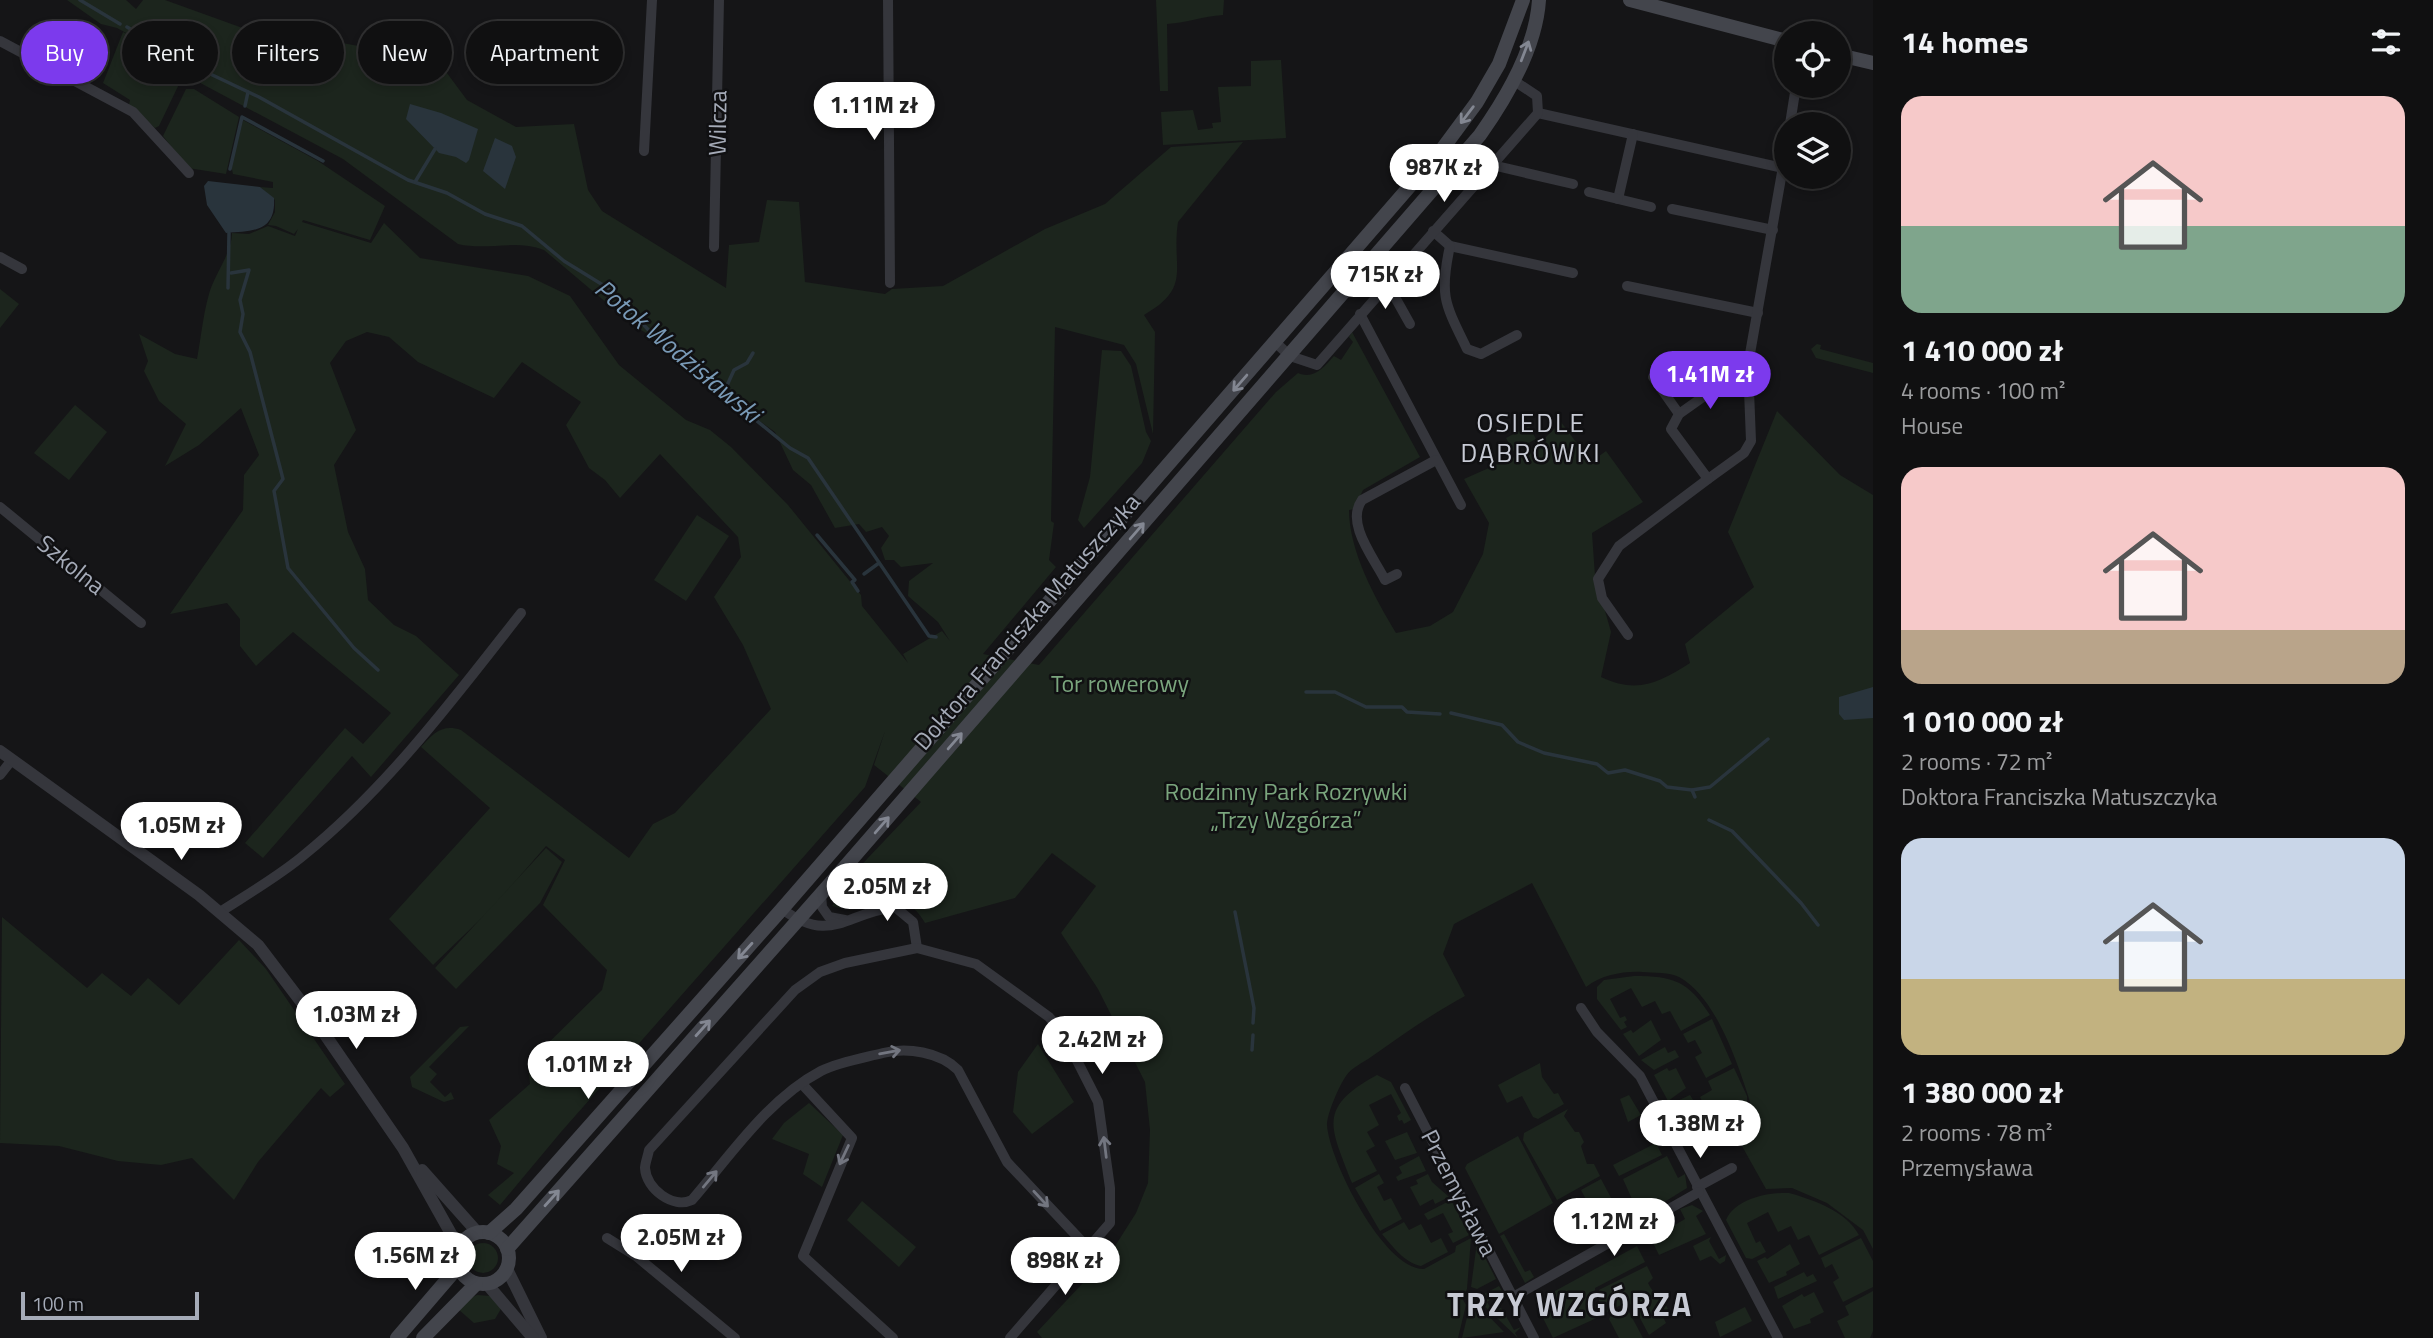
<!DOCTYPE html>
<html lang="en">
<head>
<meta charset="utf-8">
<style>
	:root { --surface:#101011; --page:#19191a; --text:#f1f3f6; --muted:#9c9d9f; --line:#303031; --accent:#7c3aed }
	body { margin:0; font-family:"Titillium Web",sans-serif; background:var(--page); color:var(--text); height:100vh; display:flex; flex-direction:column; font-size:26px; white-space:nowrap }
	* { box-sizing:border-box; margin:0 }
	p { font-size:23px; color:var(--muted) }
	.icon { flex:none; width:38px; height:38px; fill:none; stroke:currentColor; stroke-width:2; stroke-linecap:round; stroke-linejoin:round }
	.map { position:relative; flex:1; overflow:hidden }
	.details { display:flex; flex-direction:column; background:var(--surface); width:560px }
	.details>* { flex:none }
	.top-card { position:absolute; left:21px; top:21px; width:665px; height:63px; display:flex; gap:14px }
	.controls { position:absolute; left:1774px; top:21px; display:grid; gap:14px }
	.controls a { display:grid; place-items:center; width:77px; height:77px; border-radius:50%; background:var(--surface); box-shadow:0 4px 10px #0003,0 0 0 2px var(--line); font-size:35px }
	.scale { position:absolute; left:21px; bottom:18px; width:178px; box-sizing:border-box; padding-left:7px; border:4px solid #a5abb8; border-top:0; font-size:19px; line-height:24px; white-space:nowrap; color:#a5abb8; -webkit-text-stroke:5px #101012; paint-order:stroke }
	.price { position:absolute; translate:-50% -60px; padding:0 16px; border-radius:24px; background:#fff; color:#222; font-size:23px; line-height:46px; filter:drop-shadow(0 2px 4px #0008) }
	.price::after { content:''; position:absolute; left:50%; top:42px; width:21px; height:16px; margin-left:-10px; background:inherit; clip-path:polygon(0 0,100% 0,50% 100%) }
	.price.current { background:var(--accent); color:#fff }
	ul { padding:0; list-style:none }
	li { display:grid; align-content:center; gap:14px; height:371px; padding:0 28px }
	li span { display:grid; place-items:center; height:217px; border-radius:21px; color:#555 }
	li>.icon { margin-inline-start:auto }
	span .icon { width:126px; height:126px; fill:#fffc; stroke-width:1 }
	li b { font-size:30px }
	h2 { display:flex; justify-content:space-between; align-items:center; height:84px; padding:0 28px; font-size:30px }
	.tag { padding:0 24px; border-radius:32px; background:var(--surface); box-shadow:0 4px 10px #0003,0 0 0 2px var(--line); font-size:24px; line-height:63px }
	.tag.current { background:var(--accent); color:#fff }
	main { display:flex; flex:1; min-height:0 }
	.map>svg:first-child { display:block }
	.green { fill:#1c251d }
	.water { fill:#29343c }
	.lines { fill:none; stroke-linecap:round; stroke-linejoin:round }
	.stream { stroke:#29343c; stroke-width:3.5 }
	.minor { stroke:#35363c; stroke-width:10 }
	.tertiary { stroke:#35363c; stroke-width:12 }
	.secondary { stroke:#43454c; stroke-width:14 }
	.oneway { stroke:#838792 }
	.oneway2 { stroke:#737680 }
	.labels { text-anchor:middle; stroke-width:5; stroke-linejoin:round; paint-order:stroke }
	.street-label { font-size:24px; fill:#a5abb8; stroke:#101012 }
	.park-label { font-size:24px; fill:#7aa57d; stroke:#101012 }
	.water-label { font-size:26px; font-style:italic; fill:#799ab7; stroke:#101012 }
	.neighbourhood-label { font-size:26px; letter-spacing:2px; fill:#c7cad4; stroke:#101012 }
	.district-label { font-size:32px; font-weight:bold; letter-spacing:2px; fill:#c7cad4; stroke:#101012 }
</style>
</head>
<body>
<main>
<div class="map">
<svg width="1873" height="1338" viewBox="0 0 1873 1338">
	<rect width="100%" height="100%" fill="#151517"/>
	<g class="green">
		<path d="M67,0H126L136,9L143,0H165L251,31L337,42L438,61L467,100L516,127L574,124L588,190L602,211L726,288L729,245L759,242L767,200L799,202L805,282L885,294L892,289L943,286L1045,229L1105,204L1171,147L1243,142L1178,222C1171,268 1193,287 1144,315L1155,332L1153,434L1136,364L1124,345L1055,327L1051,521L1054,523L1049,560L1056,567L983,654L1039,665L1276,392L1298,373C1314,380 1324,367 1334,356L1341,360L1353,342L1349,337L1352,332L1420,457L1363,490L1354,509L1349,510C1349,551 1375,598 1396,633L1430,626L1453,612L1483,554L1489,523L1464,479L1536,447L1561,422L1591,462L1606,451L1643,502L1592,533L1595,576L1611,632L1601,677C1637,694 1659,683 1690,663L1685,644L1754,587L1728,532L1777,411L1840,475L1873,495V1249L1863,1230L1827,1203L1792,1188L1766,1189L1733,1130L1749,1119L1753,1111C1740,1070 1718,998 1679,977C1670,972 1653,973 1642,972C1624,971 1601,975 1586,987L1532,883L1454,924L1443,954L1465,996C1432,1014 1402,1035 1371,1057C1364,1062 1351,1068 1346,1076C1339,1086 1327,1114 1327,1125C1329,1160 1384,1270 1424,1269L1455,1252L1456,1246L1471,1238L1467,1289L1462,1298L1466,1305L1458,1338H1042L1037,1332L1110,1254L1136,1213L1148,1183L1150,1130L1145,1082L1098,989L1061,933L1096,886L1052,853L1015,898L925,923C904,886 874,900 839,908L832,906L849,878L921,802L874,765L885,731L865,787L561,1132L500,1205L488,1195L514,1173L497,1164L501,1146L489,1120L530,1084L528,1063L602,990L607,970L543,905L565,860L546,846L492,908L433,965L389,919L490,808L421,747C434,733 442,724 461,730L629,858L653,824L675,813L771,709L743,645L714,597L741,557L738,537L660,454L620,498L605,480L589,468L566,425L581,402L522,362L494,398L418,362L389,337L367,332L346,341L330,363L356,430L334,465L348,532L365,569L368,600L394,625L416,636L459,675L371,777L352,756L263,858L245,843L345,728L363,744L391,713L293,632L256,666L240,646V619L227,603L170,614L243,510L244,475L259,455L241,408L199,445L165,466L186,424L159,401L144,371L148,361L139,334L175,354L197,359C201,338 203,315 209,294C214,275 232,253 232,233L249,234L268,226L295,236L298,229L294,234L276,226L268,225L275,212V200L260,187L273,188V182L233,174L231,165L243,120L318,161L385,206L370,240L303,220L302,222L371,243L384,223L420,258L528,276L570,296L619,365L686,420L710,430L731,447L788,505L861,595L862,606L908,663L903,654L942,631L950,641L938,622L908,596L909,581L933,563L901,567L894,560H885L881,548L889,536L882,527L866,532L859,524L835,528L811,485L793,470L775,432L699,378L701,373L672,348L634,326L544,250C515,239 487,251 458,244L343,159L191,78L181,80L159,126L155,128L129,105L130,100L103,83L123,32L150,46L117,28L101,24Z"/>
		<path d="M1156,0H1224L1223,15C1203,16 1187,23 1167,24L1168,91H1160Z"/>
		<polygon points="1281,60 1286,138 1163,145 1161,112 1193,110 1198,130 1213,128 1212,123 1221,122 1218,87 1251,86 1251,61"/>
		<polygon points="186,89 194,89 239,117 226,174 188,168 163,136"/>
		<polygon points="0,289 19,304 0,328"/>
		<polygon points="1817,344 1821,345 1820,349 1873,363 1873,373 1816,358 1811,349"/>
		<polygon points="1102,350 1121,351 1131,366 1146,432 1151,441 1142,463 1084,528 1078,520 1090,477"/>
		<polygon points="75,405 107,432 69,480 34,453"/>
		<polygon points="1529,426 1536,439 1513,451 1506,438"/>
		<polygon points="697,515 729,536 686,601 654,580"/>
		<polygon points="546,848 562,862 540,903 456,989 435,968"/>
		<polygon points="2,917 87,988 102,973 131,996 148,978 179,1005 239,940 266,969 345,1084 330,1097 321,1088 258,1162 234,1200 192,1158 161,1165 118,1161 59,1146 0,1143"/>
		<path d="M1634,976C1674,976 1688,981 1710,1015L1681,1031L1670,1011L1662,1014L1655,1001L1642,1007L1631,988L1610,999L1620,1018L1625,1016L1627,1020L1624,1022L1627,1027L1621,1030L1597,999V987L1604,980Z"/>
		<polygon points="1712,1019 1732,1064 1706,1078 1695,1057 1702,1053 1695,1040 1688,1043 1683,1034"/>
		<polygon points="1651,1020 1661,1040 1639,1056 1623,1034 1631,1030 1633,1033"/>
		<polygon points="469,1026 429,1067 437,1074 430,1082 445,1097 451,1092 454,1099 444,1102 412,1087 410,1077 460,1027"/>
		<polygon points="1038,1044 1074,1102 1032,1134 1013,1112 1018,1072"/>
		<polygon points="1665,1047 1668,1053 1675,1050 1679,1057 1654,1070 1641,1060"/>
		<polygon points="1540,1063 1542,1077 1554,1094 1558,1093 1564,1104 1538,1119 1533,1117 1522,1096 1507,1103 1498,1085"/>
		<polygon points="1667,1068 1669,1071 1676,1068 1686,1088 1668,1101 1654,1075"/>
		<polygon points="1734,1068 1747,1096 1748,1115 1739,1123 1705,1141 1700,1122 1710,1117 1700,1097 1712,1090 1708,1081"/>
		<path d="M1377,1075L1391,1082L1411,1120L1404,1124L1402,1120L1399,1121L1397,1116L1401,1113L1391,1094L1369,1105L1379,1125L1367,1132L1375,1146L1366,1151L1377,1171L1352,1183C1331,1127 1316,1108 1377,1075Z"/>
		<polygon points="1629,1095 1641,1115 1628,1122 1620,1099"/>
		<polygon points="1690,1095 1693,1100 1678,1109 1688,1128 1693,1126 1702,1143 1693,1147 1669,1105"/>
		<polygon points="809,1103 843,1135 822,1187 803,1174 809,1154 772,1139 784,1123"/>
		<polygon points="1568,1109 1564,1116 1575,1132 1579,1132 1584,1142 1581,1146 1587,1164 1594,1164 1600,1176 1557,1200 1523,1140 1524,1133"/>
		<polygon points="1407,1132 1417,1153 1395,1160 1385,1141"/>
		<polygon points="1518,1136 1553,1203 1499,1234 1465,1168 1467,1164"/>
		<polygon points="1656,1143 1662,1155 1619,1176 1613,1165"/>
		<polygon points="1419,1156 1426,1171 1398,1181 1396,1177 1402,1173 1399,1167"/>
		<polygon points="1667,1156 1678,1178 1685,1174 1687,1188 1640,1217 1623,1179"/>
		<polygon points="1379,1174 1384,1183 1377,1187 1384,1201 1391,1198 1402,1219 1380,1231 1355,1188"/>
		<polygon points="1428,1174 1432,1182 1449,1197 1435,1204 1433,1199 1420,1206 1410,1187 1418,1184 1416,1180"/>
		<polygon points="1601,1179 1626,1226 1603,1239 1595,1234 1602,1230 1581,1190"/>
		<path d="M1789,1193C1814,1200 1846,1211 1859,1235L1819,1255L1809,1235L1798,1240L1791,1226L1778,1232L1768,1212L1747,1223L1756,1243L1760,1241L1766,1252L1752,1259L1746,1258L1726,1220C1735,1199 1768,1192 1789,1193Z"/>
		<polygon points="1451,1200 1469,1235 1453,1243 1448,1234 1453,1232 1443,1213 1428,1220 1424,1214"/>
		<polygon points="862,1201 916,1247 899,1267 847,1220"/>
		<polygon points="1692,1205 1703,1211 1696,1216 1706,1234 1659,1255 1651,1239 1685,1219 1680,1209"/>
		<path d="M1404,1222L1409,1230L1421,1224L1431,1243L1441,1238L1448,1252L1421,1266C1405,1263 1393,1247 1382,1234Z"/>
		<polygon points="1504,1234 1525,1272 1530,1270 1534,1277 1525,1283 1500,1236"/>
		<polygon points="1711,1237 1709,1241 1719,1259 1726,1255 1725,1261 1720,1264 1711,1256 1700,1261 1693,1246"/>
		<polygon points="1861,1238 1873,1261 1873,1287 1843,1302 1833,1282 1839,1278 1832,1264 1825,1268 1821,1258"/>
		<polygon points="1477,1242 1496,1279 1477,1289 1471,1287"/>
		<circle cx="483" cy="1258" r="15"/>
		<polygon points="1790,1244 1800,1264 1786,1272 1787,1275 1769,1283 1757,1261 1765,1257 1767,1259"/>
		<polygon points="1637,1246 1645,1262 1595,1288 1595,1304 1601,1316 1553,1338 1535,1302"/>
		<path d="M1647,1266L1653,1278L1648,1283C1653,1295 1663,1297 1668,1309L1662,1315L1666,1323L1649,1335L1633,1305L1625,1303L1605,1313L1599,1302V1290Z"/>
		<polygon points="1804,1272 1807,1277 1813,1274 1817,1281 1778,1299 1774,1287"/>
		<polygon points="1499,1286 1502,1291 1487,1302 1493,1312 1501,1308 1503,1311 1514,1330 1521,1327 1515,1333 1518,1338 1479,1301 1480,1296"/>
		<polygon points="1873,1291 1873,1331 1870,1338 1845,1338 1837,1321 1849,1315 1845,1306"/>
		<polygon points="1814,1292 1824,1312 1810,1319 1811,1323 1794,1329 1782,1306 1802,1294 1804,1297"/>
		<polygon points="477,1295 491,1296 502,1307 495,1319 474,1323 458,1309 466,1300"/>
		<polygon points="1477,1304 1504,1332 1462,1338 1470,1305"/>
		<polygon points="1745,1307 1752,1321 1720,1337 1715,1322"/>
		<polygon points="1624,1308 1628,1310 1643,1338 1619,1338 1609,1319 1611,1315"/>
	</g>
	<g class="water">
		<polygon points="410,104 441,113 478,129 469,160 466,163 456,157 439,153 406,119"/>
		<polygon points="495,138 512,146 516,157 505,189 483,171"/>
		<path d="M208,181L260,187L274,198C276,232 253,231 226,233L207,205L204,186Z"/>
		<polygon points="1873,687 1873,718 1844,720 1839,714 1839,697"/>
	</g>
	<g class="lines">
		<g class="stream">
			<polyline points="80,0 120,24"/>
			<polyline points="127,27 187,63 259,97 408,180 447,193 485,214 522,226 564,261 611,290 656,338 790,448 808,458 929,636 936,637"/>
			<polyline points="245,106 248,92"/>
			<polyline points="230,169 242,117 323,161"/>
			<polyline points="415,182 435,149"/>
			<polyline points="231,273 249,270 240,300 243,314 240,332 250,352 283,479 274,491 288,568 354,648 378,670"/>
			<polyline points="228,288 229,233"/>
			<polyline points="724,392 734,370 747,363 753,353"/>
			<polyline points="817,535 855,580 852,582 858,591"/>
			<polyline points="864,574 879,563"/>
			<polyline points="1306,692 1335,692 1366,707 1402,707 1407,712 1440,714"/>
			<polyline points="1451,713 1502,725 1518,742 1544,753 1597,764 1608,773 1625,770 1660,781 1667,787 1692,790 1710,787 1768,739"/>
			<polyline points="1692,790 1695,797"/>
			<polyline points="1709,820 1732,831 1801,903 1818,925"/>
			<polyline points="1235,912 1254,1008 1253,1023"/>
			<polyline points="1252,1050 1253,1035"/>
		</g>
		<g class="minor">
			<polyline points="888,0 890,283"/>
			<polyline points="0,41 133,112 189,173"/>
			<polyline points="1538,113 1783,168"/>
			<polyline points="1790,124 1796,86"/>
			<polyline points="1633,134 1618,199 1651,207"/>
			<polyline points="644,151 652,0"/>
			<polyline points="1492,165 1573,184"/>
			<polyline points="1589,192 1618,199"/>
			<polyline points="1672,209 1773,230"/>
			<polyline points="1433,231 1450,246 1573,273"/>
			<path d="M1450,246C1439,296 1445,304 1467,349L1481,354L1517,335"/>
			<polyline points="714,247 719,0"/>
			<polyline points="0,257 22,269"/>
			<polyline points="1387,283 1410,324"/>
			<polyline points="1627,286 1758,313"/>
			<polyline points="1360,314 1461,505"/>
			<polyline points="1275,342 1290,356 1317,365 1538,113 1537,96 1513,80"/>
			<polyline points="1653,377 1679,414"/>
			<polyline points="1708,479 1744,453 1751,441 1748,365"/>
			<polyline points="0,507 141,623"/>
			<path d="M1397,574L1385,580C1374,558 1345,523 1362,500L1436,460"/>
			<polyline points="1628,635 1602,598 1598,579 1619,546 1708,479 1671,429 1679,414 1748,365 1787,144"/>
			<polyline points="0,775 11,761"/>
			<polyline points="821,894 822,907 829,917 845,920"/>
			<path d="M782,909C831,945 845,913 895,907L913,922L917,948"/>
			<path d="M220,912C248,894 279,876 304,855C388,787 455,697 521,613"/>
			<polyline points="1581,1008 1597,1032 1640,1076 1778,1338"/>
			<polyline points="802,1084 852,1138 803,1256 893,1338"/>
			<polyline points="1405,1088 1534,1338"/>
			<polyline points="1697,1187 1732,1168"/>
			<polyline points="607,1238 636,1256 735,1338"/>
			<polyline points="1513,1297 1699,1192"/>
			<path d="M1010,1338L1110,1223V1188L1098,1102L1063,1033L1049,1017L976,964L917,948L845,963L820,972L795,990L649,1150C648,1156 645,1163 645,1168C646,1189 673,1209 692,1200C730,1156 768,1099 821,1071C839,1062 863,1058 883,1053C907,1047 940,1052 958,1070L1007,1162L1088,1248"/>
		</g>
		<g class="tertiary">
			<polyline points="0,751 199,895 258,945 315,1020 403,1148 459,1248"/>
			<polyline points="422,1170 478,1233"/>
			<polyline points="507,1269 541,1338"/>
			<polyline points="487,1284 533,1338"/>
		</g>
		<g class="secondary">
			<polyline points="1630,0 1787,41"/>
			<polyline points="1839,55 1873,63"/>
			<circle cx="483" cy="1258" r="26"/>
			<polyline points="489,1233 516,1209 782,909 1443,148 1477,102 1499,64 1523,0"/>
			<path d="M507,1249L844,868L1480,135C1507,97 1536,47 1539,0"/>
			<polyline points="397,1338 458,1267"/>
			<polyline points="423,1338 476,1284"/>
		</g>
	</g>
	<defs><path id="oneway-shaft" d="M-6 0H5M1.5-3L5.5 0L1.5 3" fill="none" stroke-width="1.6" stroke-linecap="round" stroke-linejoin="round" transform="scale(1.75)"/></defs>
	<g class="oneway">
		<use href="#oneway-shaft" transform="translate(1525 51) rotate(-69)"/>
		<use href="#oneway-shaft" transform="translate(1467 115) rotate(127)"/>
		<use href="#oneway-shaft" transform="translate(1240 383) rotate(131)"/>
		<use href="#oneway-shaft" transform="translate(1137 531) rotate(-49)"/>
		<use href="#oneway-shaft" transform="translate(955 741) rotate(-49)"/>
		<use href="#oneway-shaft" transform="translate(882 825) rotate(-49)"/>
		<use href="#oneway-shaft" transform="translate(745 951) rotate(132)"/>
		<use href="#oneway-shaft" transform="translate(703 1028) rotate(-48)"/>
		<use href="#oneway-shaft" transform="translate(552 1198) rotate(-48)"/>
	</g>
	<g class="oneway2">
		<use href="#oneway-shaft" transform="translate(890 1052) rotate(-10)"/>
		<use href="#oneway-shaft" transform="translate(1105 1147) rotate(-97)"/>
		<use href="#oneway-shaft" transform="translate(844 1155) rotate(115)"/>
		<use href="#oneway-shaft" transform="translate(710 1179) rotate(-50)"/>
		<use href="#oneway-shaft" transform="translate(1041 1199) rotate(47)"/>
	</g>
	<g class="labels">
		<g class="street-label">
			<text transform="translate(718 123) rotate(-89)" y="8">Wilcza</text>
			<text transform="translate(71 565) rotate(39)" y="8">Szkolna</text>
			<text transform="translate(1027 622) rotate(-49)" y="8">Doktora Franciszka Matuszczyka</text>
			<text transform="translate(1459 1193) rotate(63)" y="8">Przemysława</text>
		</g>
		<g class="park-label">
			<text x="1120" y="692">Tor rowerowy</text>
			<text x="1286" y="800">Rodzinny Park Rozrywki<tspan x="1286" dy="28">„Trzy Wzgórza”</tspan></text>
		</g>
		<g class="water-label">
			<text transform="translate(678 351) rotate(40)" y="9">Potok Wodzisławski</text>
		</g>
		<g class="neighbourhood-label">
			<text x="1531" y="432">OSIEDLE<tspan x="1531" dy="30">DĄBRÓWKI</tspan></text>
		</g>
		<g class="district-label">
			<text x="1570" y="1316">TRZY WZGÓRZA</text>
		</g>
	</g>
</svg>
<div class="controls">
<a><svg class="icon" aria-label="locate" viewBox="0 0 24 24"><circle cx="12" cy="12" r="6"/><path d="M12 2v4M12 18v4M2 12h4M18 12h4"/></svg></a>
<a><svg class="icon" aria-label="layers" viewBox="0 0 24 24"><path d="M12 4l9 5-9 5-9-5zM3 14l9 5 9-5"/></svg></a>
</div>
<div class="scale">100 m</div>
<b class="price" style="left:874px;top:142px">1.11M zł</b>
<b class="price" style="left:1444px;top:204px">987K zł</b>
<b class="price" style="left:1385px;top:311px">715K zł</b>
<b class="price current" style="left:1710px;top:411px">1.41M zł</b>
<b class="price" style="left:181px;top:862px">1.05M zł</b>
<b class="price" style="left:887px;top:923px">2.05M zł</b>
<b class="price" style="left:356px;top:1051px">1.03M zł</b>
<b class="price" style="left:1102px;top:1076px">2.42M zł</b>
<b class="price" style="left:588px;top:1101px">1.01M zł</b>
<b class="price" style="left:1700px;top:1160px">1.38M zł</b>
<b class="price" style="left:1614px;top:1258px">1.12M zł</b>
<b class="price" style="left:681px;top:1274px">2.05M zł</b>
<b class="price" style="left:415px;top:1292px">1.56M zł</b>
<b class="price" style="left:1065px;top:1297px">898K zł</b>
<div class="top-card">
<a class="tag current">Buy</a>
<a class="tag">Rent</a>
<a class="tag">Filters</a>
<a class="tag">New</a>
<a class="tag">Apartment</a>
</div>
</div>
<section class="details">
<h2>14 homes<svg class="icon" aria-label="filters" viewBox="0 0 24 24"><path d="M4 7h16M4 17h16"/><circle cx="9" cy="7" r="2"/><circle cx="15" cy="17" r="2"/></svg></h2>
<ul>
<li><span style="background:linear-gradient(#f6c9c9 60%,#7fa58c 0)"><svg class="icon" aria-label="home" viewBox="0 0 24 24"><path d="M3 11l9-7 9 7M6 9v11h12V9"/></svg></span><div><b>1 410 000 zł</b><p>4 rooms · 100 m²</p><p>House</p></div></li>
<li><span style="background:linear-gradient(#f6c9c9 75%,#b9a48a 0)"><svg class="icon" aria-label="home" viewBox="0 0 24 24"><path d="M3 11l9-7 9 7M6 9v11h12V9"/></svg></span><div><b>1 010 000 zł</b><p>2 rooms · 72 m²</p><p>Doktora Franciszka Matuszczyka</p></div></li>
<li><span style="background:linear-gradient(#c9d6e8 65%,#c2b280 0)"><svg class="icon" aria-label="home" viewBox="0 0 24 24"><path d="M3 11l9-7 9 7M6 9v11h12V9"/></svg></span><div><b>1 380 000 zł</b><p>2 rooms · 78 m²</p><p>Przemysława</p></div></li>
</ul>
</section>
</main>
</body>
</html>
